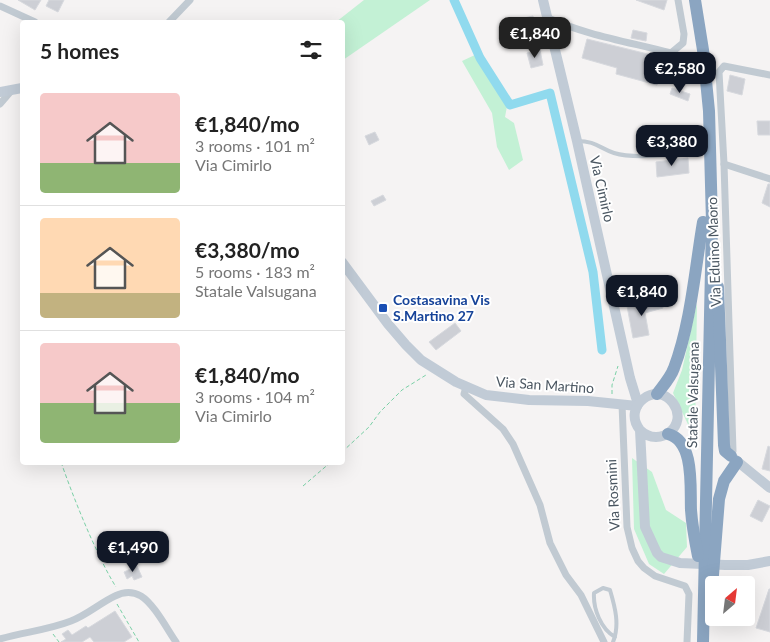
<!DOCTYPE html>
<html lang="en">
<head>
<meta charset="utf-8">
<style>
	:root { --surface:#fff; --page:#f6f6f6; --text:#222; --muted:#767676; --line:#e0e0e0; --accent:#111827 }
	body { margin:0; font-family:Lato,sans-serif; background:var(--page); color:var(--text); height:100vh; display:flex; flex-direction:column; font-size:19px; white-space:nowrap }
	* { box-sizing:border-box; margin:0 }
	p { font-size:16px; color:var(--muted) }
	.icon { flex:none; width:28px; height:28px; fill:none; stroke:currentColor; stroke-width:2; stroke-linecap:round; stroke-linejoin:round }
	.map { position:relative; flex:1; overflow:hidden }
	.side { position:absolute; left:20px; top:20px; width:325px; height:445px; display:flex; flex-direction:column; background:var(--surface); border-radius:5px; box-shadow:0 5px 20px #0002 }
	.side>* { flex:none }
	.needle { width:32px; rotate:28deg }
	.tools { position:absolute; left:705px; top:576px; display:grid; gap:10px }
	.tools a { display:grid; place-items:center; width:50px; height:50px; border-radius:5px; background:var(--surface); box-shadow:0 5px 20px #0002; font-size:25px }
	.price { position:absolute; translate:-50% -42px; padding:0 11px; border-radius:10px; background:var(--accent); color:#fff; font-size:16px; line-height:32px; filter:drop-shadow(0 1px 2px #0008) }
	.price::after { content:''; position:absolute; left:50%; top:30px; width:15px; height:11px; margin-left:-8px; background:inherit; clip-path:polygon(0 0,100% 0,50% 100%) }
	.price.current { background:#222; color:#fff }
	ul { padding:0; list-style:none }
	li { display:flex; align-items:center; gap:15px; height:125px; padding:0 20px }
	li+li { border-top:1px solid var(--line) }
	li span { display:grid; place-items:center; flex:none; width:140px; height:100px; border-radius:5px; color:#555 }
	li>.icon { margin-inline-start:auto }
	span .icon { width:60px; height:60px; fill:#fffc; stroke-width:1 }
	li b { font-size:21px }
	h2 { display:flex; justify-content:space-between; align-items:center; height:60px; padding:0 20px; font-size:21px }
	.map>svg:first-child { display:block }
	.green { fill:#c3f1d5 }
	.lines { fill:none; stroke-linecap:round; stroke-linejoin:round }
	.canal { stroke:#90daee; stroke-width:9 }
	.building { fill:#cdcfd5; stroke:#d7d9de }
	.path { stroke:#7ad0a6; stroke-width:1; stroke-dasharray:4 2.5; stroke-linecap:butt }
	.lane { stroke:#c1cad2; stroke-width:4 }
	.street { stroke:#c1cad2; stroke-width:7 }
	.secondary { stroke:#c1cbd6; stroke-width:10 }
	.highway { stroke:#8ba5c1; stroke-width:12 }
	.transit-dot { fill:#1a4fb4; stroke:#fff; stroke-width:2 }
	.labels { text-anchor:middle; stroke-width:4; stroke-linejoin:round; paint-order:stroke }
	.street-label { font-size:14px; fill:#4a5661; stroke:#fff }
	.transit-label { font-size:14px; font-weight:bold; fill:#164399; stroke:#fff; text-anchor:start }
</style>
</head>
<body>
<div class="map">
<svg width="770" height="642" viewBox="0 0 770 642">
	<rect width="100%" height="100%" fill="#f5f3f3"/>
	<g class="green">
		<polygon points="364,0 430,0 343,60 342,22 336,22"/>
		<polygon points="477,54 508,101 505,117 514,123 523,160 509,170 497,147 492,113 462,61"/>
		<polygon points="697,303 695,439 673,393 682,370"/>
		<polygon points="632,458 652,472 666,510 686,523 687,547 664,574 649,564 634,529"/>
	</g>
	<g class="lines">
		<polyline class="canal" points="454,0 480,58 510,105 550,93 593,272 602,350"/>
	</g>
	<g class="building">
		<polygon points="18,0 41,0 35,10"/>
		<polygon points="49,0 64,0 58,12 46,6"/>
		<polygon points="636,0 667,0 664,10"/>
		<polygon points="533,16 536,30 519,34 515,20"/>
		<polygon points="633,30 647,33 646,41 631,38"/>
		<polygon points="587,39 664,58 657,85 616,74 617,68 582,58"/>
		<polygon points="540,50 543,65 531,68 527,53"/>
		<polygon points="730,75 745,79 742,95 727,91"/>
		<polygon points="672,88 690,94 688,101 670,94"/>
		<polygon points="757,121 770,121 770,135 758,135"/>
		<polygon points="375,132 379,140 369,145 365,136"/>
		<polygon points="688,158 689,173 657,177 656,162"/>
		<polygon points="768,184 770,184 770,207 762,203"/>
		<polygon points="383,195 386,200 374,206 371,201"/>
		<polygon points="660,298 663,308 645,313 649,335 633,338 627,306 652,302"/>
		<polygon points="455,323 461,331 436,350 429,342"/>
		<polygon points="768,446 770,447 770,471 762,469"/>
		<polygon points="758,500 770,506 762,522 750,516"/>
		<polygon points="137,566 142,577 134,580 132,576 127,579 124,572"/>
		<polygon points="769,589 770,589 770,632 756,628"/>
		<polygon points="115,611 132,637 124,642 94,642 90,637 82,642 61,642 66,639 62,634 68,630 72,635 86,626 88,628"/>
	</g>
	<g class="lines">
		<g class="path">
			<polyline points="612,394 612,385 618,366"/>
			<polyline points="342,452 369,427 380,412 402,390 426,375"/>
			<path d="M61,462C70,488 80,513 91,538C99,555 106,571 116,587"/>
			<polyline points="303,486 331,462"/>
			<polyline points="117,604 139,642"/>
			<polyline points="53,634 59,642"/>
		</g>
		<g class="lane">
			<path d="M577,141C596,141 599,148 614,153C633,159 666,155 686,153"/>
			<path d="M613,642C620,625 615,607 610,590L603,588L594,593C593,609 601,629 615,637"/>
		</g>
		<g class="street">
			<polyline points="0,6 35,22"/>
			<path d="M546,17C585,35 629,42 671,53L683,43L684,34L678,0"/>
			<polyline points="169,22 190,0"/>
			<polyline points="0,104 12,90"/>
			<polyline points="724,164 770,179"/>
			<polyline points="466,387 464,394 503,429 513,444 540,505 550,543 566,575 581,595 604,642"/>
			<polyline points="622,404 627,527 632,548 638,561 644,568 655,576 685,586 689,594 687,642"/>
			<polyline points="731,456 733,451 724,164 719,72 724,66 770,75"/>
			<path d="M0,639C24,632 48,630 71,621C87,615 100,603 115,596C123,592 132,591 141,596C154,604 167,629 176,642"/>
		</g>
		<g class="secondary">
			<polyline points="543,0 577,141 630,378 638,404"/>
			<polyline points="0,92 22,88"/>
			<polyline points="342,262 388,324 406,345 421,360 456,382 486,395 529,400 588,401 637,406"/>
			<path d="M640,430C660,449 689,425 673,403C657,380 621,406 640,430L645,527L657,553L661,557L680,563L725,565H748L770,561"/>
			<polyline points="732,457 770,488"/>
		</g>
		<g class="highway">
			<polyline points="695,0 703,50 709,111 712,222 703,642"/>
			<polyline points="718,287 724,445 725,451 731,456"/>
			<path d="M657,394C663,386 671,377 674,368C691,323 695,269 703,222"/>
			<path d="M668,434C695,441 690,488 691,510C692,525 695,541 698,556"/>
			<polyline points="711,600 719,499 724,481 737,462"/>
		</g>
	</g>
	<rect class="transit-dot" x="378" y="303" width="10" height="10" rx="2.5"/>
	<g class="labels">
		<g class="street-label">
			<text transform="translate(602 189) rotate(77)" y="5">Via Cimirlo</text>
			<text transform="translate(714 252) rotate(-92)" y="5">Via Eduino Maoro</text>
			<text transform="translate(545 385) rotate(4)" y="5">Via San Martino</text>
			<text transform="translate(693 395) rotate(-89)" y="5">Statale Valsugana</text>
			<text transform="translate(613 495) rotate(-93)" y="5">Via Rosmini</text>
		</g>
		<g class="transit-label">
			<text x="393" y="305">Costasavina Vis<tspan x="393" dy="16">S.Martino 27</tspan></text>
		</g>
	</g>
</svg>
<div class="tools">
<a><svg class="needle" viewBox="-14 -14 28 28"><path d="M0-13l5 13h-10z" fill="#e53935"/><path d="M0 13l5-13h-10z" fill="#767676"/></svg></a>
</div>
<b class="price current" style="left:535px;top:59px">€1,840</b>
<b class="price" style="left:680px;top:94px">€2,580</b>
<b class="price" style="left:672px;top:167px">€3,380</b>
<b class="price" style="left:642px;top:317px">€1,840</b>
<b class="price" style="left:133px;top:573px">€1,490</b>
<section class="side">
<h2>5 homes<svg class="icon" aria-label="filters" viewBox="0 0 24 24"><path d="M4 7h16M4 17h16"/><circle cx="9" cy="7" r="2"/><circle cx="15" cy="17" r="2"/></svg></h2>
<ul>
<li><span style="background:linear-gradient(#f6c9c9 70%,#8fb573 0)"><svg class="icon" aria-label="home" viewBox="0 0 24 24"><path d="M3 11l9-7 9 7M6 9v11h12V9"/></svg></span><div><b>€1,840/mo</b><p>3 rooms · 101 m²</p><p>Via Cimirlo</p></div></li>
<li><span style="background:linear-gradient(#ffd9b3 75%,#c2b280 0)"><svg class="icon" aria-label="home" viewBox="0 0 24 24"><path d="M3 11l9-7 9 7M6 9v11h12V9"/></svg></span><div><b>€3,380/mo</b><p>5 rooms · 183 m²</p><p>Statale Valsugana</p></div></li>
<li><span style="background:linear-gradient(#f6c9c9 60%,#8fb573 0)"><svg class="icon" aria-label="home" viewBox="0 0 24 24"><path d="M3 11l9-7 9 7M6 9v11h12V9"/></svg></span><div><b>€1,840/mo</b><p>3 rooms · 104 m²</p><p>Via Cimirlo</p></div></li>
</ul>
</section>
</div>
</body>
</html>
